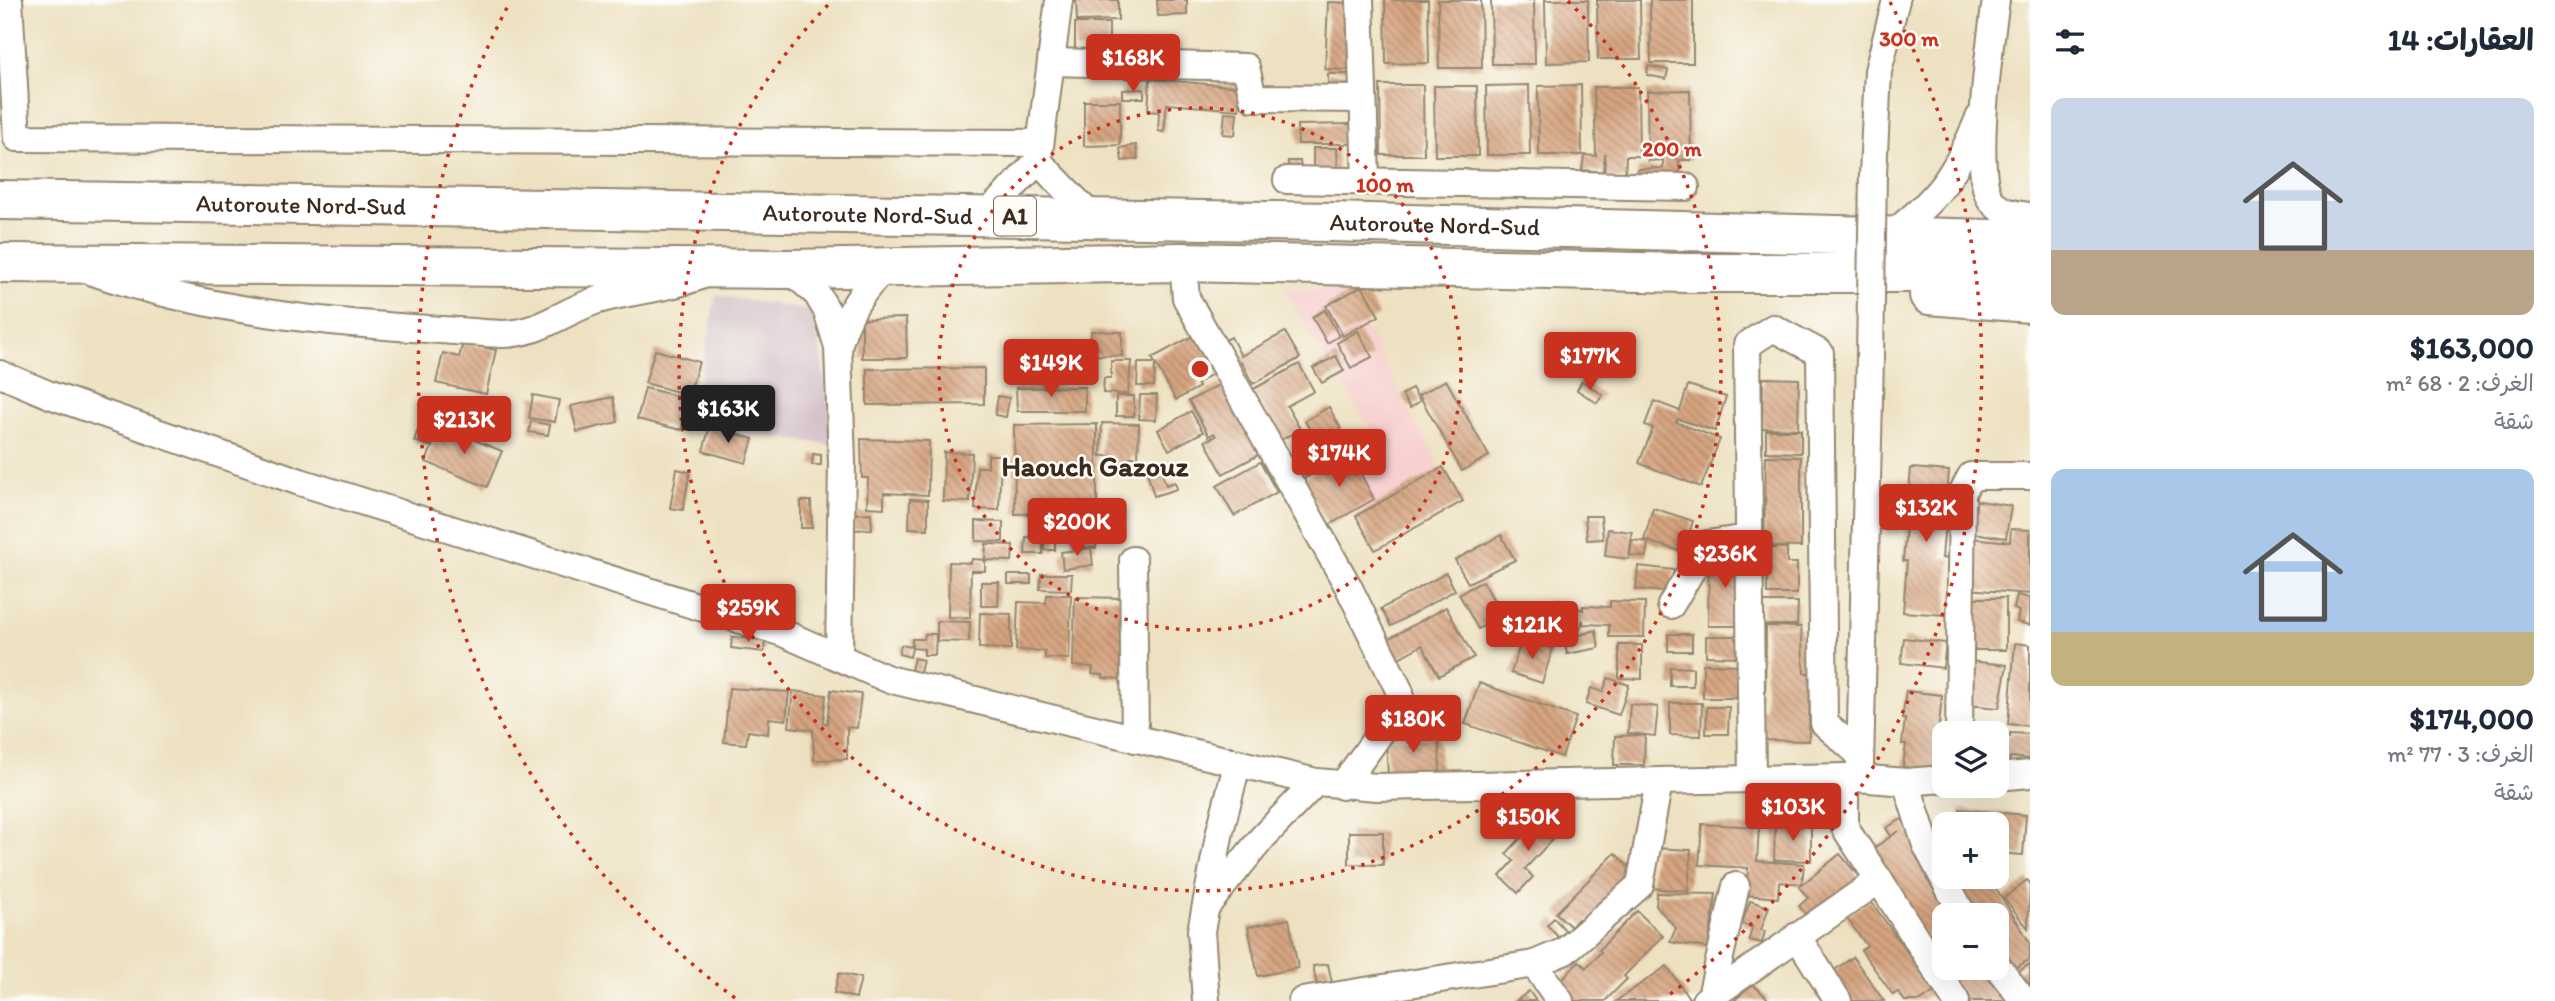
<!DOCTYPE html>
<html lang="ar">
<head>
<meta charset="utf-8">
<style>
	:root { --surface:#fff; --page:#f6f6f7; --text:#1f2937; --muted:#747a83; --accent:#c8321e }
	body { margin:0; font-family:Itim,"Playpen Sans Arabic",sans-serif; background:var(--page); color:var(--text); direction:rtl; height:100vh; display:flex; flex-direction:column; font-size:26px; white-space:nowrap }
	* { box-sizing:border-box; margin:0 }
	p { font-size:23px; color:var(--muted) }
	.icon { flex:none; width:38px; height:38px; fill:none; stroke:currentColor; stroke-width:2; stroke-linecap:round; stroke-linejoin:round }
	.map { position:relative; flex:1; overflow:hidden; direction:ltr }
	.side { display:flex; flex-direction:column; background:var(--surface); width:525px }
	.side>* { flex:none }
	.fabs { position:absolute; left:1932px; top:721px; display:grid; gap:14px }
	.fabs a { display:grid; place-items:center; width:77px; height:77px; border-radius:14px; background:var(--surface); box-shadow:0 7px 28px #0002; font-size:35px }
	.price { position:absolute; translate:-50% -60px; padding:0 16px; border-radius:7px; background:var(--accent); color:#fff; font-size:23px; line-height:46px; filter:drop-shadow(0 2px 4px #0008) }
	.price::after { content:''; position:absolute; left:50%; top:42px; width:21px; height:16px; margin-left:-10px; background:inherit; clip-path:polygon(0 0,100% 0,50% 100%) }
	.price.active { background:#222; color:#fff }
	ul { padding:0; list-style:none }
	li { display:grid; align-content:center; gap:14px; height:371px; padding:0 21px }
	li span { display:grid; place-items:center; height:217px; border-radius:14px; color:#555 }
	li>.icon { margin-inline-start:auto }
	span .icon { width:126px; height:126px; fill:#fffc; stroke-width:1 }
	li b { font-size:30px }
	h2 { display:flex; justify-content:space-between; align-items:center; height:84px; padding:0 21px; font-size:30px }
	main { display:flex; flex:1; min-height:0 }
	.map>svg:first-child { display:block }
	.built { fill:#f7d0cf }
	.industrial { fill:#d2bec5 }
	.building { fill:url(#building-back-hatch) }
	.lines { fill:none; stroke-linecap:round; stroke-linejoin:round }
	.minor-casing { stroke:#948670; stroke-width:30 }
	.highway-casing { stroke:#948670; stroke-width:42 }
	.minor { stroke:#fff; stroke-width:26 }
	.highway { stroke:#fff; stroke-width:38 }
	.minor-bridge-casing { stroke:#948670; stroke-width:30; stroke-linecap:butt }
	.minor-bridge { stroke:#fff; stroke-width:26 }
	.ring { fill:none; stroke:#c8321e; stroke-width:3.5; stroke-dasharray:3.5 7 }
	.labels { text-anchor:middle; stroke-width:5; stroke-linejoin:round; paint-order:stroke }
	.shield { fill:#fdfcf7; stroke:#75695f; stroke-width:2 }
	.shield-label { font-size:23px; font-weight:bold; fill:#3b2a1e }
	.street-label { font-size:24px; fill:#3b2a1e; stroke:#fdfcf7 }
	.quarter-label { font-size:28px; font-weight:bold; fill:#3b2a1e; stroke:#fdfcf7 }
	.centre { fill:#c8321e; stroke:#fdfcf7; stroke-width:3.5 }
	.ring-label { font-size:21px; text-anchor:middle; font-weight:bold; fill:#c8321e; stroke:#fdfcf7; stroke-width:5; stroke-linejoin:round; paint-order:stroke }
</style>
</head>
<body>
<main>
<section class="side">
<h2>العقارات: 14<svg class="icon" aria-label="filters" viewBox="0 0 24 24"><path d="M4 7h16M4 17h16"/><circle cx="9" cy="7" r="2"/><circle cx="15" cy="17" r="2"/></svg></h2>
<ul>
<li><span style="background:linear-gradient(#c9d6e8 70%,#b9a48a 0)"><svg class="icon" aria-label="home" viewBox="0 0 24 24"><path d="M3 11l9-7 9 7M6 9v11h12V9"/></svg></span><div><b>$163,000</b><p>الغرف: 2 · 68 m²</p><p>شقة</p></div></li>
<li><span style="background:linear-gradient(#a9c7e8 75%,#c2b280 0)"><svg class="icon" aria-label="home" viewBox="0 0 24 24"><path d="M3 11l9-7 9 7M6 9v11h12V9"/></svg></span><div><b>$174,000</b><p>الغرف: 3 · 77 m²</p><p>شقة</p></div></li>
</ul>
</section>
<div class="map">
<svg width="2030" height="1001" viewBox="0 0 2030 1001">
	<defs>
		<pattern id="building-back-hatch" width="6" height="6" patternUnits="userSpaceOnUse" patternTransform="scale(1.75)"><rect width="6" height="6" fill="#d6a480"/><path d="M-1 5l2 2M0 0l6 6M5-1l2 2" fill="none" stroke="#af8668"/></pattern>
	</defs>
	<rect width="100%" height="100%" fill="#fdfcf7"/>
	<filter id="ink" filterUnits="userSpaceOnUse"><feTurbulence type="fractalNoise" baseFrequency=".0143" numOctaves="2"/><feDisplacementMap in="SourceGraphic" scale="14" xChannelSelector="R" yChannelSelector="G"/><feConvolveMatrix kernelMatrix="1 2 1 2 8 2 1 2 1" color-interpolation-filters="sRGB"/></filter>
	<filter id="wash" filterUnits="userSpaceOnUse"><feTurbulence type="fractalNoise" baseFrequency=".00686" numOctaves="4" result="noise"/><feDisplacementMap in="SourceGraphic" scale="28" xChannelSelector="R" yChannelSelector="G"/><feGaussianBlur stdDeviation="1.57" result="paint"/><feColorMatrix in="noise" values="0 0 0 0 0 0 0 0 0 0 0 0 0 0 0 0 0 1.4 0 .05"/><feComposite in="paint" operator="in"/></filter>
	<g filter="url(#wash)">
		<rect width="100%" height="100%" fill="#ede1c1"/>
		<polygon class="built" points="1283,289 1345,289 1442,471 1363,513 1333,455 1374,435"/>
		<polygon class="industrial" points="716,295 813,311 836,445 691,427"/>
		<g id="blocks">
			<g class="building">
				<polygon points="1076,0 1118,0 1118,20 1077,21"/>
				<polygon points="1157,0 1187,0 1187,15 1158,16"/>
				<polygon points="1385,0 1428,0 1429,63 1386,64"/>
				<polygon points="1438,0 1481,0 1482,68 1439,68"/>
				<polygon points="1491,0 1534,0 1535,64 1492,64"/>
				<polygon points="1545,0 1588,0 1589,62 1546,63"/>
				<polygon points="1597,0 1640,0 1641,59 1598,59"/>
				<polygon points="1650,0 1693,0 1693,63 1651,63"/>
				<polygon points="1328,2 1353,3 1350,70 1325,69"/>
				<rect x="1075" y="23" width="34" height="27"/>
				<polygon points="1648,66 1668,70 1666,79 1647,75"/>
				<rect x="1328" y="74" width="24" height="16"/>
				<polygon points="1150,79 1241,87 1239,110 1167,104 1164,132 1158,131 1159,112 1148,111"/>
				<polygon points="1380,85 1423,85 1424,155 1381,155"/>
				<polygon points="1529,85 1530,155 1487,155 1486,86"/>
				<polygon points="1581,85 1582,155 1539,155 1538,86"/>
				<polygon points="1434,86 1477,86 1478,156 1435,156"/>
				<polygon points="1594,87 1638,87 1639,156 1626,156 1625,179 1604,179 1605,153 1603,172 1582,170 1584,155 1596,156"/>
				<polygon points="1144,89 1144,98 1122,98 1122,90"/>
				<polygon points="1690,90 1691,160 1679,160 1680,180 1637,182 1637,169 1663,168 1663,160 1648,161 1647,91"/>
				<polygon points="1084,101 1120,101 1120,145 1084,146"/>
				<polygon points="1225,112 1237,113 1235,135 1223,134"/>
				<polygon points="1354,124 1354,144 1298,144 1297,125"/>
				<polygon points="1136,145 1138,159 1122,161 1120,148"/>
				<polygon points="1313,148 1337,148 1338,172 1313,172"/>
				<polygon points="1288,161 1300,161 1301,171 1289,172"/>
				<polygon points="1362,286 1379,316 1343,336 1326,306"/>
				<polygon points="1325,310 1339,336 1327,343 1312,317"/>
				<polygon points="906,318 907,358 862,358 862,319"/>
				<polygon points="1091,331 1122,332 1122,356 1090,355"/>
				<polygon points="1358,331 1372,357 1351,368 1337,343"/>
				<polygon points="1200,332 1221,369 1197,383 1199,387 1176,400 1155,363 1154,386 1137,386 1138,363 1155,363 1152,358"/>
				<polygon points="1285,332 1300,358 1253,384 1241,362 1231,368 1218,344 1231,337 1241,356"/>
				<polygon points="463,343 496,350 486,394 436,383 443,353 459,357"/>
				<polygon points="655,350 699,362 689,395 645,383"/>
				<polygon points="1336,356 1344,371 1322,383 1313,368"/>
				<polygon points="1111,361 1131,361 1128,394 1103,393 1104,378 1111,378"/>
				<polygon points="1299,364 1314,391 1287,406 1300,429 1281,440 1252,390"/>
				<polygon points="984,368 984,404 867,405 867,369"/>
				<polygon points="1763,378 1799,379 1798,429 1762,428"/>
				<polygon points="1446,380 1489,456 1462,471 1419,395"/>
				<polygon points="1582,381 1603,395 1597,403 1577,390"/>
				<polygon points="1220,384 1260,454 1223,474 1205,441 1216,436 1214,433 1209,436 1189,401"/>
				<polygon points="1688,385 1726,397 1715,431 1678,419 1676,422 1720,439 1701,487 1639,463 1653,428 1645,425 1654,401 1680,411"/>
				<polygon points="1085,387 1085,411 1017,411 1016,388"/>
				<polygon points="645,388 689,399 681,430 637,419"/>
				<polygon points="1412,388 1420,401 1410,408 1402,395"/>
				<polygon points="533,395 559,400 555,422 529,418"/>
				<polygon points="1140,395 1157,395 1156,420 1139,419"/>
				<polygon points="998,396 1009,398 1006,417 995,415"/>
				<rect x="1116" y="396" width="18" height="20"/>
				<polygon points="613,397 618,422 577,432 571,406"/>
				<polygon points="1329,407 1341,429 1317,442 1305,421"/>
				<polygon points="1191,411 1203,432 1169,450 1158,430"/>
				<polygon points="531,421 550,425 548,435 529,432"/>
				<polygon points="1102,423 1139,424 1138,457 1130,457 1129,474 1112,474 1112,456 1101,456"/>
				<polygon points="420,424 436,429 430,446 414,441"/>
				<polygon points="1097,424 1097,526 1080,525 1081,513 1015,514 1014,425"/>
				<polygon points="440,426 502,451 487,487 426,462"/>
				<polygon points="710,426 753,439 746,463 703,451"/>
				<polygon points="1766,430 1801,430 1801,453 1766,452"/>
				<polygon points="861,439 929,441 928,495 884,493 884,508 867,507 868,478 862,478"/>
				<polygon points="944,452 972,453 970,502 943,501"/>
				<polygon points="1350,453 1374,499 1329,525 1303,479"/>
				<polygon points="813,454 821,455 821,465 812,465"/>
				<polygon points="988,455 1001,455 999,510 975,509 977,467 988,467"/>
				<polygon points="1766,456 1801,457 1801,547 1764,546"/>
				<polygon points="1260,462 1277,492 1234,516 1217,486"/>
				<polygon points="1443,467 1463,501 1375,550 1356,516"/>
				<polygon points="1160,468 1166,485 1175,482 1177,489 1154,496 1147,472"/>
				<polygon points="1911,468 1949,471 1942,558 1951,559 1946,615 1903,612 1907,561 1903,561"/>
				<polygon points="677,469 690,472 683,510 670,508"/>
				<polygon points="910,499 928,500 928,529 909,528"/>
				<polygon points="1973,500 2011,506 2006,538 1967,532"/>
				<polygon points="801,501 811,501 812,528 801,528"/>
				<polygon points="1653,508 1693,521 1683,552 1644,540"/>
				<polygon points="871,513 872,529 854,530 852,514"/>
				<polygon points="1585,516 1601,516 1603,539 1587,540"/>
				<polygon points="1045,519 1055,520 1055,550 1044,550"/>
				<polygon points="976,521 1003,522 1003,542 976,541"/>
				<polygon points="1073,529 1097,530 1096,548 1072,547"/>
				<polygon points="1608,529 1632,532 1629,559 1605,556"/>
				<polygon points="2011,529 2030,530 2030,594 1967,589 1971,538 2010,542"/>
				<polygon points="1501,535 1515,560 1468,583 1455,560"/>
				<polygon points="1026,537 1043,538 1043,554 1025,554"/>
				<polygon points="1632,540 1648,542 1646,557 1630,555"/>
				<polygon points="986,544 1013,545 1012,561 985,560"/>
				<polygon points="1091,548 1093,565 1063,569 1061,552"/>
				<polygon points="1768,548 1787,548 1787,563 1797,563 1797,594 1767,594"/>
				<polygon points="1709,554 1743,555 1742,626 1708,626"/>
				<polygon points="972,559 985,560 985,571 971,571 970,618 948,617 949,562 971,563"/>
				<polygon points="1638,566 1674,570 1671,593 1636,589"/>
				<polygon points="1446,573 1455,590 1391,626 1381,609"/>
				<polygon points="1041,574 1072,574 1071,590 1040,589"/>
				<rect x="1008" y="575" width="23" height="9"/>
				<polygon points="1483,581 1502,615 1478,629 1459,594"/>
				<polygon points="981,582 999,582 998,606 981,606"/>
				<polygon points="1047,595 1071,595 1069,659 1045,658 1045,651 1016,650 1018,602 1046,603"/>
				<polygon points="2017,595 2030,598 2030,625 2017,622 2019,611 2014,609"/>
				<polygon points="1075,597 1122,598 1126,679 1103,678 1103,675 1092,674 1093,667 1073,666"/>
				<rect x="1969" y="598" width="37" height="52"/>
				<polygon points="1549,600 1583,610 1583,606 1610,607 1610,601 1645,602 1644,637 1609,637 1609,625 1583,624 1583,620 1578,636 1551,628 1554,616 1545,613"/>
				<polygon points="1763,602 1798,602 1797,625 1763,625"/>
				<polygon points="1446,607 1474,657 1439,676 1422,645 1399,658 1388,639"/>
				<polygon points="980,613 1011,614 1011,649 979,648"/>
				<polygon points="937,621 970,622 969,642 937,641"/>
				<polygon points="1766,626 1801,627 1804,673 1810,673 1809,741 1758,740 1759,709 1765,709"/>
				<polygon points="1596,630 1599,648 1567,654 1564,640"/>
				<polygon points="925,634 936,634 935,655 924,655 924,649 912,648 910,657 899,654 901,645 912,647 912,639 924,639"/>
				<rect x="1668" y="634" width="24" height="17"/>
				<polygon points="1706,636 1741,636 1741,657 1706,656"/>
				<polygon points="732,637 765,640 764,652 731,648"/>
				<polygon points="1904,638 1946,643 1943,668 1901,663"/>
				<polygon points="1522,639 1553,648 1542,683 1511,673"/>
				<polygon points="2015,643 2030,645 2030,726 2008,724"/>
				<polygon points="1619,645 1642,645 1642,679 1619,678"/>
				<polygon points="914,658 923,660 920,673 911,670"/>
				<polygon points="1968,661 2007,665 1999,708 1967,705"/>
				<polygon points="1703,664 1741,665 1740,698 1703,698"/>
				<polygon points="1670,667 1693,668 1693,686 1670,686"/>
				<polygon points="1608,678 1629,685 1619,715 1586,704 1591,688 1603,692"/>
				<polygon points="1479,683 1576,717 1562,757 1465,724"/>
				<polygon points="729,688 789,692 786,720 769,718 768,734 748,731 746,744 724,742"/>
				<polygon points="831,690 861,694 857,728 847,727 847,759 814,760 813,730 789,727 793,691 826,695 823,723 827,723"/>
				<polygon points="1906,691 1942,695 1938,734 1944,734 1944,772 1903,767 1906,744 1902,744 1905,719 1902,719"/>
				<polygon points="1670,703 1702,703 1701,736 1670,735"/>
				<polygon points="1630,704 1658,707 1655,736 1628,733"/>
				<polygon points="1707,707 1729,707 1728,734 1706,734"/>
				<polygon points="2010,733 2030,734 2030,759 2010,757 2009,767 1997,766 1997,736 2010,737"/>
				<polygon points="1645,735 1644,765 1614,765 1615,736"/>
				<polygon points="1439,737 1440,772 1388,774 1386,739"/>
				<polygon points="1960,809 2026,815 2023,855 1997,853 1997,824 1959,823"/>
				<polygon points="1542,815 1560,831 1525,869 1533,877 1518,893 1500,876 1514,861 1506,854"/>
				<polygon points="1953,818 1957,824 1944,824 1944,867 1925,836"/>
				<polygon points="1902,819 1935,872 1926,878 1950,915 1944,915 1944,925 1923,939 1866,853 1899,831 1891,836 1886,828"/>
				<polygon points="1702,824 1759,827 1757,861 1804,864 1802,884 1779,882 1778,898 1746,895 1748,868 1699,865"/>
				<polygon points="1775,825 1811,826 1811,861 1774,860"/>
				<polygon points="1349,832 1383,832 1383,865 1349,864"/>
				<polygon points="1654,848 1691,850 1688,891 1651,888"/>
				<polygon points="1615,853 1635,873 1584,925 1578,919 1571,927 1556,913"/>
				<polygon points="1840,854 1861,879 1810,919 1799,906 1808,898 1799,887"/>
				<polygon points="1979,877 1989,877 2030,943 2030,959 2007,973 1997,956 1997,915 1971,915 1956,891"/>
				<polygon points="2027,880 2030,883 2028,928 2004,898"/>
				<polygon points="1657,893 1716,894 1708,948 1670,942 1676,928 1656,906"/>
				<polygon points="1870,900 1935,991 1921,1001 1905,1001 1898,992 1893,995 1861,950 1867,946 1846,917"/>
				<polygon points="1750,901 1769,907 1761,930 1765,931 1762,943 1749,940 1752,927 1742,924"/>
				<polygon points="1637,911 1663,936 1624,976 1627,979 1605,1001 1572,1001 1556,985 1579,961 1586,968 1601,952 1599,950"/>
				<polygon points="1554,918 1566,931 1559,938 1547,925"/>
				<polygon points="1289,919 1298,968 1258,976 1248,927"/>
				<polygon points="1944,930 1944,960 1930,942"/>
				<polygon points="1853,957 1884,1001 1842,1001 1825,977"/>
				<polygon points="1328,964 1332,983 1317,986 1313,966"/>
				<polygon points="2030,964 2030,1001 2013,975"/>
				<polygon points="1667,966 1689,998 1684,1001 1616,1001"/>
				<polygon points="1944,968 1983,968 2009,1001 1962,1001"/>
				<polygon points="839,973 861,978 856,998 834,993"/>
				<polygon points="1752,983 1770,1001 1734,1001"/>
				<polygon points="1529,991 1536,1001 1516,1001"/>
			</g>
		</g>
	</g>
	<g filter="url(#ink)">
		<use href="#blocks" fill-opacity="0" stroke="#948670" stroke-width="2"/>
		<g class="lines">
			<defs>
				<g id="minor">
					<polyline points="9,0 17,138 1040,143"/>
					<polyline points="1360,0 1366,180"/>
					<path d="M1996,0C1991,35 1971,175 1991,200C2000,213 2015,214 2030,216"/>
					<polyline points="1051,62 1246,67 1253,98 1363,99"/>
					<polyline points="1038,161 1092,217"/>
					<polyline points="1873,174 1878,71 1896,0"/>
					<polyline points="1287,180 1686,187"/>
					<polyline points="985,216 1038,161 1059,0"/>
					<path d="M1888,237C1939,198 1954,177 1979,118"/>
					<polyline points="1183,262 1186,298 1348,586 1400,692 1399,707 1342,786"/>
					<polyline points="789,269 817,294 827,311 838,347 842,462 839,657"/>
					<path d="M93,272C225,318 364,325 502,334C540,334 563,311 598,300C633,290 668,289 703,275"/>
					<path d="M838,347C847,314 861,290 887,267"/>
					<polyline points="0,374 50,395 300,482 783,633 888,679 1316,782 1377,787 1845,777 1906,782 1944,779"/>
					<polyline points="1133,560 1135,739"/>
					<polyline points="1671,605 1707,544 1749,538"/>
					<polyline points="1959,733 1962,493 1971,476 2030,476"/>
					<polyline points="1860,765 1870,358"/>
					<polyline points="1845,777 1845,828 1879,880"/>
					<polyline points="1997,777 2030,774"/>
					<polyline points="1752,780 1747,345 1773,328 1820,353 1824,723 1859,754"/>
					<polyline points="1906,782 1926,845 1963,915"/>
					<polyline points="1208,904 1263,837 1316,782"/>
					<polyline points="1797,936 1838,1001"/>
					<polyline points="1534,964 1560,1001"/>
					<polyline points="1997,966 2024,1001"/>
					<polyline points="1206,1001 1201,931 1220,831 1237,765"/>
					<polyline points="1302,1001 1534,964 1565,951 1640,885 1659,782"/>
					<polyline points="1705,1001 1879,880 1956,1001"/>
					<polyline points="1710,1001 1736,886"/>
				</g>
				<g id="highway">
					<path id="s1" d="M0,200L1330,222L2030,240"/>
					<polyline points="0,263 789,269 1183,262 1686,273 2030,273"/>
					<polyline points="1929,295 2030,303"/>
				</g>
			</defs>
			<use href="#minor" class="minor-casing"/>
			<use href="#highway" class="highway-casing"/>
			<use href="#minor" class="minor"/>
			<use href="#highway" class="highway"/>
			<defs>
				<polyline id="minor-bridge" points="1870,358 1873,174"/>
			</defs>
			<use href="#minor-bridge" class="minor-bridge-casing"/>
			<use href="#minor-bridge" class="minor-bridge"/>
		</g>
	</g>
	<g class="ring">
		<circle cx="1200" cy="369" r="261"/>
		<path d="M1568 1A521 521 0 1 1 832 1"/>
		<path d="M735 998A782 782 0 0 1 510 2M1890 2A782 782 0 0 1 1665 998"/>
	</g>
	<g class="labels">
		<rect class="shield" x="994" y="196.5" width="42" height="39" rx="5"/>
		<g class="shield-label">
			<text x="1015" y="224">A1</text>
		</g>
		<g class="street-label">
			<text dy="8" stroke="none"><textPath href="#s1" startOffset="301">Autoroute Nord-Sud</textPath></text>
			<text dy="8" stroke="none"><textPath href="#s1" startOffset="868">Autoroute Nord-Sud</textPath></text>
			<text dy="8" stroke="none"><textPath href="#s1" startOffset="1435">Autoroute Nord-Sud</textPath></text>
		</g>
		<g class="quarter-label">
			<text x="1095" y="476">Haouch Gazouz</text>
		</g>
	</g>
	<circle cx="1200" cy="369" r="10" class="centre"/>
	<g class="ring-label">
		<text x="1909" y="46">300 m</text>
		<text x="1672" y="156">200 m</text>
		<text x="1385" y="192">100 m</text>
	</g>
</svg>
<div class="fabs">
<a><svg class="icon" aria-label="layers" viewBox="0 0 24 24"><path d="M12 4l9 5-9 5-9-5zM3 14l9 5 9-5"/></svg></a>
<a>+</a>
<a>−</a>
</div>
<b class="price" style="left:1133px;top:94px">$168K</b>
<b class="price" style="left:1590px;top:392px">$177K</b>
<b class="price" style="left:1051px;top:399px">$149K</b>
<b class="price active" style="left:728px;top:445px">$163K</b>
<b class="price" style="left:464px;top:456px">$213K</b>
<b class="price" style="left:1339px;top:489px">$174K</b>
<b class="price" style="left:1926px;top:544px">$132K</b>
<b class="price" style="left:1077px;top:558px">$200K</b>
<b class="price" style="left:1725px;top:590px">$236K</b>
<b class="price" style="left:748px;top:644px">$259K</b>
<b class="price" style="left:1532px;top:661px">$121K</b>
<b class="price" style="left:1413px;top:755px">$180K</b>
<b class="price" style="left:1793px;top:843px">$103K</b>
<b class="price" style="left:1528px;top:853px">$150K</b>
</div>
</main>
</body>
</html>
